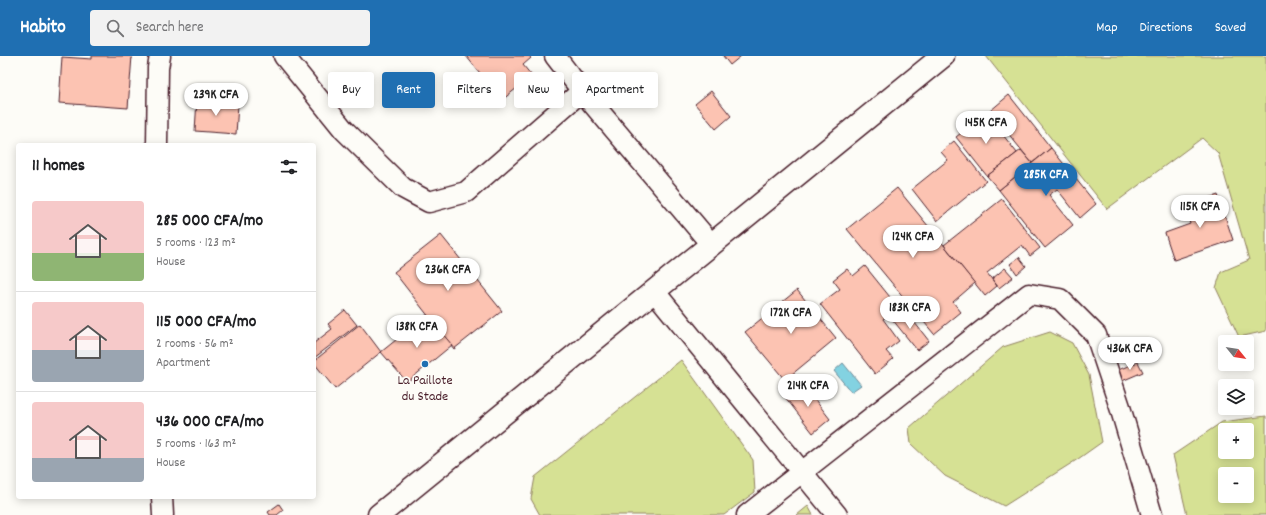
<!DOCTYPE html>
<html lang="en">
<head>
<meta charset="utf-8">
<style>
	:root { --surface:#fff; --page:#f2f2f2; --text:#202124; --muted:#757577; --line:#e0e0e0; --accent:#1f6fb2 }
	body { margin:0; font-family:Dekko,sans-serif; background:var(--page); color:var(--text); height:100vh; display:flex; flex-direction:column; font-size:15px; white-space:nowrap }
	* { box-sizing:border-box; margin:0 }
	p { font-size:13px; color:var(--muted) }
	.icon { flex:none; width:22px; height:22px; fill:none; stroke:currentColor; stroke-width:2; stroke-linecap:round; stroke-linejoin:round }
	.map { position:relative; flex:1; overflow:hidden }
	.panel { position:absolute; left:16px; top:87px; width:300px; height:356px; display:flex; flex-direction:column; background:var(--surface); border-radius:4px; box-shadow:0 2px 10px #0003 }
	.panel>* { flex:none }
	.banner { position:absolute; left:328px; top:16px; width:380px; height:36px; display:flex; gap:8px }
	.needle { width:26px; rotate:120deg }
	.buttons { position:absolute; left:1218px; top:279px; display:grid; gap:8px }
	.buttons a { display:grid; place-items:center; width:36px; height:36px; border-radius:4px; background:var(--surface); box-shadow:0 2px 10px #0003; font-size:20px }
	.price { position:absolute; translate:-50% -34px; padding:0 9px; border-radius:14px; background:#fff; color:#222; font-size:13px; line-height:26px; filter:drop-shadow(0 1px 2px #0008) }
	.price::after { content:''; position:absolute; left:50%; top:24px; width:12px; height:9px; margin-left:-6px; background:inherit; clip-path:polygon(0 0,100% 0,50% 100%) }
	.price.on { background:var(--accent); color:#fff }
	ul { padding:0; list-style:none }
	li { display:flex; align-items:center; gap:12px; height:100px; padding:0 16px }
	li+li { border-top:1px solid var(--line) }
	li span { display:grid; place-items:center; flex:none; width:112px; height:80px; border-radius:4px; color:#555 }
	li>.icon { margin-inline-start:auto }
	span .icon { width:48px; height:48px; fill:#fffc; stroke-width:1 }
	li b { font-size:17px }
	h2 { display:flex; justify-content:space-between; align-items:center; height:48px; padding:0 16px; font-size:17px }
	.chip { padding:0 14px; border-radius:4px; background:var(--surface); box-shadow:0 2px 10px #0003; font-size:14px; line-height:36px }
	.chip.on { background:var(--accent); color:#fff }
	header { display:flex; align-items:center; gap:24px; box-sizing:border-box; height:56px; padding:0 20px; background:var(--accent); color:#fff }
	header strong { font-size:19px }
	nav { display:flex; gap:22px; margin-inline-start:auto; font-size:14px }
	.search { width:280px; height:36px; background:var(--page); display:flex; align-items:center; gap:10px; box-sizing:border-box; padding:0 14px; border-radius:4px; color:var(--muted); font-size:15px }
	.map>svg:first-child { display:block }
	.green { fill:#d6e194; stroke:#908060; fill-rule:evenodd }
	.water { fill:#83d2e1; stroke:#6c8a98 }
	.building { fill:#fcc3b2; stroke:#4a1f2b }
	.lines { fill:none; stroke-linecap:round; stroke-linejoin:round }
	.street-casing { stroke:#4a1f2b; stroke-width:23 }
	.secondary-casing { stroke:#4a1f2b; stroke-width:25 }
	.street { stroke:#fdfcf7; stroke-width:20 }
	.secondary { stroke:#fdfcf7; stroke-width:22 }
	.poi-dot { fill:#1f6fb2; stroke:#fdfcf7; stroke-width:1.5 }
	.labels { text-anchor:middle; stroke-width:3.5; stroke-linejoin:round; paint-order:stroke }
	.poi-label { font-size:14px; fill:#4a1f2b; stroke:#fdfcf7 }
</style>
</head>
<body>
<header>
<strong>Habito</strong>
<div class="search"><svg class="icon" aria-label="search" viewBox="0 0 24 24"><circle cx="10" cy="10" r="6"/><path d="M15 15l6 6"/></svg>Search here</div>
<nav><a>Map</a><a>Directions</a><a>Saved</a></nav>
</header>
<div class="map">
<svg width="1266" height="459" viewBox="0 0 1266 459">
	<rect width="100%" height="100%" fill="#fdfcf7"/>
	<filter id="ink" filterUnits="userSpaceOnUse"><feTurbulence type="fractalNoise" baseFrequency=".025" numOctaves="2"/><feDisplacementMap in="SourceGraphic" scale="8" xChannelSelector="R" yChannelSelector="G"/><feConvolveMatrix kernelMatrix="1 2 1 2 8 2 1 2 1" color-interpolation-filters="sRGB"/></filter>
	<g filter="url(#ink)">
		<g class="green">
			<polygon points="986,0 1266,0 1266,275 1239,281 1216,232 1221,216 1249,204 1218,97 1202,82 1107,153"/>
			<polygon points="1050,276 1072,287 1089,319 1102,386 1078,403 1004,450 945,420 911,388 909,372 1003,291"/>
			<polygon points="681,304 753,404 755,436 724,459 540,459 531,443 535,421"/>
			<path d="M1266,360V459H1187L1173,399L1222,366ZM1225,374H1247V396H1225ZM1225,418H1247V440H1225Z"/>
			<polygon points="808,450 813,459 797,459"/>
		</g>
		<polygon class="water" points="843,307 861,329 851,336 834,315"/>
		<g class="building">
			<polygon points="92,0 132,0 128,52 59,47 62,1 92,3"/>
			<polygon points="466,0 529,0 531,2 523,9 532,20 502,44"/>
			<polygon points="723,0 741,0 730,9"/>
			<polygon points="711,35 731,60 716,73 695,48"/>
			<polygon points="1009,39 1051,92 1032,107 990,55"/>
			<polygon points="197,44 238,48 236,78 195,75"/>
			<polygon points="986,57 1017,97 987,120 956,81"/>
			<polygon points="954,85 986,125 937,165 912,133 948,104 941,96"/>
			<polygon points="1051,92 1096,148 1080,162 1057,133 1049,139 1073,169 1045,192 999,134"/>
			<polygon points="1021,94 1032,107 999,134 987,120"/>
			<polygon points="897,132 975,227 953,246 961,256 934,278 847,173"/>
			<polygon points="1218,139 1233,184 1174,204 1165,177 1190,168 1184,150"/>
			<polygon points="1002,143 1040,192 1030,200 1022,189 987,217 997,230 985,240 944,189"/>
			<polygon points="441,179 502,255 454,293 394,216"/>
			<polygon points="1019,201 1026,210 1017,218 1010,208"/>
			<polygon points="865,210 898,251 883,263 899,285 886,295 893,303 875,318 820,248 840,233 833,224 847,213 853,220"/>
			<polygon points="1005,212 1013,221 999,232 992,223"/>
			<polygon points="797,234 836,282 785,324 745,276"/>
			<polygon points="904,253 929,285 917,294 892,263"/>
			<polygon points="345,254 357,269 314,302 314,287 332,273 328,268"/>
			<polygon points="427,259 452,289 407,326 381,296"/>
			<polygon points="360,268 381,296 335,333 314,307 314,305"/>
			<polygon points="1138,306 1143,316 1122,325 1118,314"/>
			<polygon points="802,327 830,363 813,377 785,341"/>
			<polygon points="279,448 283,454 277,459 270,459 268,456"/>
		</g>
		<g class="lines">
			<defs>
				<g id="street">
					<polyline points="284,0 344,74 403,132 429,146 466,136 582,35"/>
					<polyline points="555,0 582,35 711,188"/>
					<polyline points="157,89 158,12 160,0"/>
					<polyline points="654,235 837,459"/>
					<polyline points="162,441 163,459"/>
					<polyline points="747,459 1029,238 1060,243 1096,279 1120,351 1152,459"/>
				</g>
				<polyline id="secondary" points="379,459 943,0"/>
			</defs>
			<use href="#street" class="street-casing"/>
			<use href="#secondary" class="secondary-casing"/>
			<use href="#street" class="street"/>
			<use href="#secondary" class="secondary"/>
		</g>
	</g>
	<circle class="poi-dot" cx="425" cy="308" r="4"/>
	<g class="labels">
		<g class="poi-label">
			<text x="425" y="328">La Paillote<tspan x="425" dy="16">du Stade</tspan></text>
		</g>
	</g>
</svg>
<div class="buttons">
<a><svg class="needle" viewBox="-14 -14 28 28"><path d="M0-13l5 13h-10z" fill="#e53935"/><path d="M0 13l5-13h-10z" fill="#757577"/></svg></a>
<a><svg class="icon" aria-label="layers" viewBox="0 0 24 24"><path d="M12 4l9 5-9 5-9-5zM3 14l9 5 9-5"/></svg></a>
<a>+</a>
<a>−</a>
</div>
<b class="price" style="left:216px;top:61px">239K CFA</b>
<b class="price" style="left:986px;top:89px">145K CFA</b>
<b class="price on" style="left:1046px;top:141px">285K CFA</b>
<b class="price" style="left:1200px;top:173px">115K CFA</b>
<b class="price" style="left:913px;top:203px">124K CFA</b>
<b class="price" style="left:448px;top:236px">236K CFA</b>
<b class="price" style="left:910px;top:274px">183K CFA</b>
<b class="price" style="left:791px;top:279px">172K CFA</b>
<b class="price" style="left:417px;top:293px">138K CFA</b>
<b class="price" style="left:1130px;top:315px">436K CFA</b>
<b class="price" style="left:808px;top:352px">214K CFA</b>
<div class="banner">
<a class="chip">Buy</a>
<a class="chip on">Rent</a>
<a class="chip">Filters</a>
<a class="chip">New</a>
<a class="chip">Apartment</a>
</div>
<section class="panel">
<h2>11 homes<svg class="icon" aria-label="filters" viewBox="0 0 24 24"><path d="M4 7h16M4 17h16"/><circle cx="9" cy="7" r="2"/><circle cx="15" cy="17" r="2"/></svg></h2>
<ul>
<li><span style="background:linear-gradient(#f6c9c9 65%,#8fb573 0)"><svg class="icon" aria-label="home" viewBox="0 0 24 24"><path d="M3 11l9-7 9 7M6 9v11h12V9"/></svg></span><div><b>285 000 CFA/mo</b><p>5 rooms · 123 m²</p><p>House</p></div></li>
<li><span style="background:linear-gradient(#f6c9c9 60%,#9aa5b1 0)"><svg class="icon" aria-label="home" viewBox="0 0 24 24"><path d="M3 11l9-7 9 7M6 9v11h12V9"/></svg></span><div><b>115 000 CFA/mo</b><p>2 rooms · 56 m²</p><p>Apartment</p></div></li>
<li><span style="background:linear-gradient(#f6c9c9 70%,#9aa5b1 0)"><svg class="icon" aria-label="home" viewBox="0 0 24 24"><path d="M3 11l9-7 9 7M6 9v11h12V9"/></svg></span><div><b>436 000 CFA/mo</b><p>5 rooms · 163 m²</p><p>House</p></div></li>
</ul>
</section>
</div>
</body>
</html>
